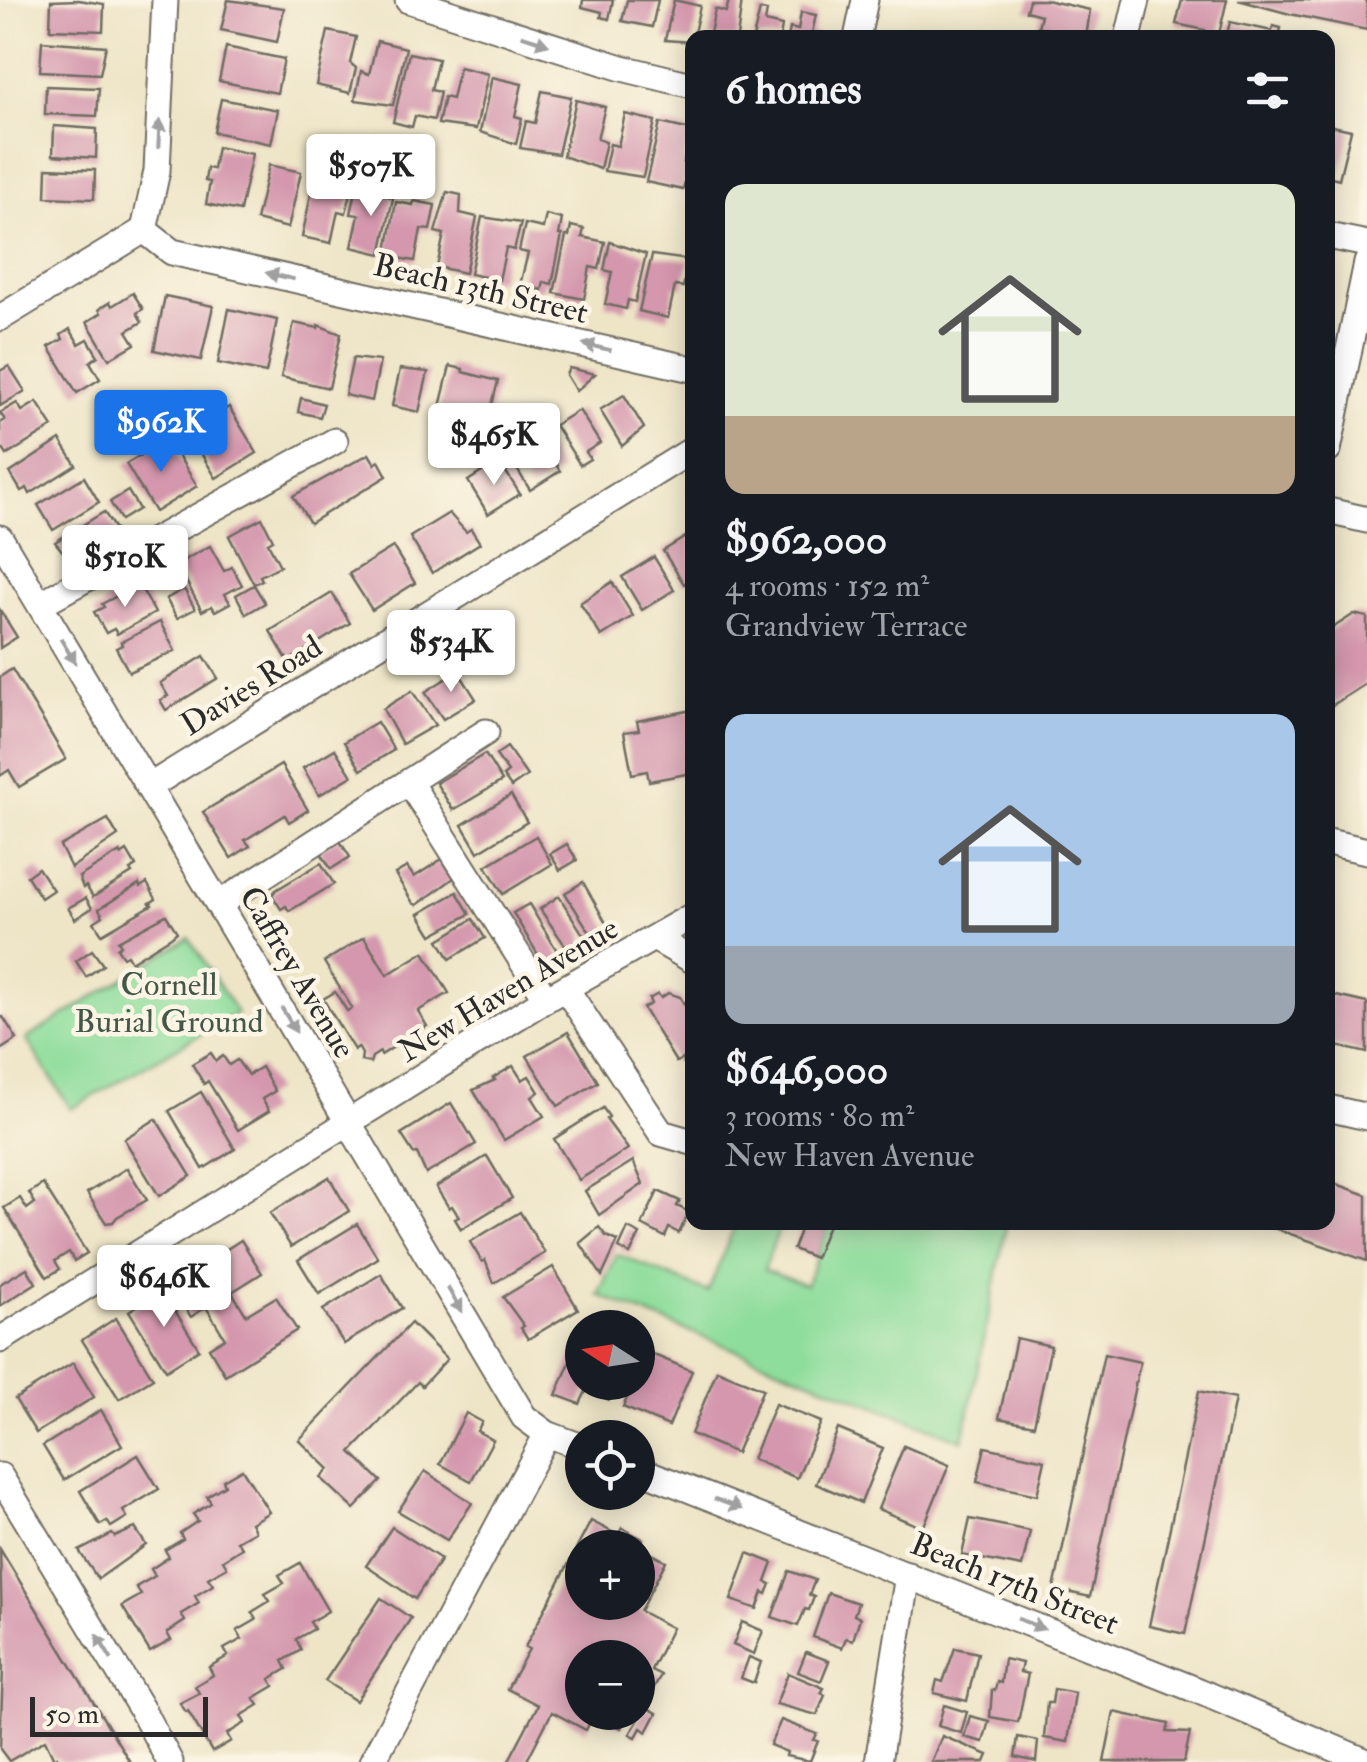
<!DOCTYPE html>
<html lang="en">
<head>
<meta charset="utf-8">
<style>
	:root { --surface:#171b24; --page:#20242c; --text:#f1f3f6; --muted:#9ea1a6; --accent:#1a73e8 }
	body { margin:0; font-family:"IM FELL Double Pica",serif; background:var(--page); color:var(--text); height:100vh; display:flex; flex-direction:column; font-size:38px; white-space:nowrap }
	* { box-sizing:border-box; margin:0 }
	p { font-size:32px; color:var(--muted) }
	.icon { flex:none; width:55px; height:55px; fill:none; stroke:currentColor; stroke-width:2; stroke-linecap:round; stroke-linejoin:round }
	.map { position:relative; flex:1; overflow:hidden }
	.details { position:absolute; left:685px; top:30px; width:650px; height:1200px; display:flex; flex-direction:column; background:var(--surface); border-radius:20px; box-shadow:0 5px 25px #0003 }
	.details>* { flex:none }
	.needle { width:65px; rotate:282deg }
	.buttons { position:absolute; left:565px; top:1310px; display:grid; gap:20px }
	.buttons a { display:grid; place-items:center; width:90px; height:90px; border-radius:50%; background:var(--surface); box-shadow:0 5px 25px #0003; font-size:50px }
	.scale { position:absolute; left:30px; bottom:25px; width:178px; box-sizing:border-box; padding-left:10px; border:5px solid #2b2b2b; border-top:0; font-size:28px; line-height:35px; white-space:nowrap; color:#2b2b2b; -webkit-text-stroke:8px #fcf5e5; paint-order:stroke }
	.price { position:absolute; translate:-50% -85px; padding:0 22px; border-radius:10px; background:#fff; color:#222; font-size:32px; line-height:65px; filter:drop-shadow(0 2px 5px #0008) }
	.price::after { content:''; position:absolute; left:50%; top:60px; width:30px; height:22px; margin-left:-15px; background:inherit; clip-path:polygon(0 0,100% 0,50% 100%) }
	.price.on { background:var(--accent); color:#fff }
	ul { padding:0; list-style:none }
	li { display:grid; align-content:center; gap:20px; height:530px; padding:0 40px }
	li span { display:grid; place-items:center; height:310px; border-radius:20px; color:#555 }
	li>.icon { margin-inline-start:auto }
	span .icon { width:180px; height:180px; fill:#fffc; stroke-width:1 }
	li b { font-size:42px }
	h2 { display:flex; justify-content:space-between; align-items:center; height:120px; padding:0 40px; font-size:42px }
	.map>svg:first-child { display:block }
	.green { fill:#8edd9c; stroke:#5c8464; stroke-width:2.5 }
	.building { fill:#d497ad; fill-rule:evenodd }
	.lines { fill:none; stroke-linecap:round; stroke-linejoin:round }
	.minor-casing { stroke:#6f6c62; stroke-width:29 }
	.minor { stroke:#fff; stroke-width:25 }
	.oneway { fill:#a0a0a0 }
	.labels { text-anchor:middle; stroke-width:9; stroke-linejoin:round; paint-order:stroke }
	.street-label { font-size:32px; fill:#2b2b2b; stroke:#fcf5e5 }
	.park-label { font-size:32px; fill:#445847; stroke:#fcf5e5 }
</style>
</head>
<body>
<div class="map">
<svg width="1367" height="1762" viewBox="0 0 1367 1762">
	<rect width="100%" height="100%" fill="#fcf5e5"/>
	<filter id="ink" filterUnits="userSpaceOnUse"><feTurbulence type="fractalNoise" baseFrequency=".01" numOctaves="2"/><feDisplacementMap in="SourceGraphic" scale="20" xChannelSelector="R" yChannelSelector="G"/><feConvolveMatrix kernelMatrix="1 2 1 2 8 2 1 2 1" color-interpolation-filters="sRGB"/></filter>
	<filter id="wash" filterUnits="userSpaceOnUse"><feTurbulence type="fractalNoise" baseFrequency=".0048" numOctaves="4" result="noise"/><feDisplacementMap in="SourceGraphic" scale="40" xChannelSelector="R" yChannelSelector="G"/><feGaussianBlur stdDeviation="2.25" result="paint"/><feColorMatrix in="noise" values="0 0 0 0 0 0 0 0 0 0 0 0 0 0 0 0 0 1.4 0 .05"/><feComposite in="paint" operator="in"/></filter>
	<g filter="url(#wash)">
		<rect width="100%" height="100%" fill="#eee5c7"/>
		<g class="green">
			<polygon points="189,938 237,1013 71,1109 26,1039"/>
			<polygon points="736,1222 781,1223 764,1270 806,1285 830,1223 1007,1223 963,1441 598,1295 617,1254 708,1292"/>
		</g>
		<g id="blocks">
			<g class="building">
				<polygon points="78,0 104,4 103,31 50,29 51,1"/>
				<polygon points="228,0 284,8 277,42 221,30"/>
				<polygon points="583,0 613,0 609,19 601,17 602,12 582,7"/>
				<polygon points="627,0 658,0 652,27 622,21"/>
				<polygon points="674,0 700,6 692,42 665,40"/>
				<polygon points="729,0 742,0 737,38 709,38 715,9 726,12"/>
				<polygon points="1029,0 1046,0 1090,10 1086,38 1038,27 1041,15 1026,11"/>
				<polygon points="1182,0 1227,0 1218,38 1204,38 1205,30 1176,24"/>
				<polygon points="1238,0 1367,0 1367,30 1290,14"/>
				<polygon points="760,10 767,11 765,22 782,26 780,38 753,38"/>
				<polygon points="801,12 816,15 812,33 824,38 788,38 790,28 798,30"/>
				<polygon points="1230,22 1272,31 1273,26 1281,28 1279,38 1226,38"/>
				<polygon points="328,31 356,37 350,63 356,68 350,93 316,85"/>
				<polygon points="42,41 106,46 100,74 40,71"/>
				<polygon points="377,41 406,48 393,105 355,100 361,71 369,74"/>
				<polygon points="226,47 284,59 277,93 219,81"/>
				<polygon points="409,53 438,59 431,90 440,92 434,120 415,116 412,127 393,122"/>
				<polygon points="459,67 488,74 476,129 438,124 444,97 452,99"/>
				<polygon points="492,77 522,84 515,116 522,118 516,144 480,132"/>
				<polygon points="46,86 99,88 97,116 45,114"/>
				<polygon points="542,91 571,97 558,154 520,148 526,121 535,123"/>
				<polygon points="221,99 278,110 271,144 214,132"/>
				<polygon points="576,100 605,107 597,139 606,142 600,169 563,156"/>
				<polygon points="625,114 655,121 643,177 604,171 610,144 618,146"/>
				<polygon points="660,123 691,130 684,162 689,163 683,190 646,182"/>
				<polygon points="1328,125 1351,130 1339,179 1328,176"/>
				<polygon points="54,126 97,129 96,158 53,155"/>
				<polygon points="217,147 252,154 240,211 206,204 210,182 205,181 207,168 213,169"/>
				<polygon points="269,165 301,172 288,228 256,220"/>
				<polygon points="47,168 95,170 94,199 46,197"/>
				<polygon points="314,180 353,185 346,213 338,211 331,243 302,237"/>
				<polygon points="357,186 393,198 381,254 352,247 359,215 351,214"/>
				<polygon points="447,192 461,195 460,213 477,217 465,273 437,267 444,234 435,232"/>
				<polygon points="414,201 435,205 430,230 421,229 415,261 386,256 396,202 413,205"/>
				<polygon points="546,215 562,219 559,235 562,235 552,284 544,282 542,290 520,285 528,253 519,251 525,224 543,228"/>
				<polygon points="482,217 521,223 514,250 506,248 499,280 470,274"/>
				<polygon points="571,226 584,229 582,237 605,242 599,269 590,267 584,299 554,293 566,236 569,236"/>
				<polygon points="610,242 646,254 635,302 628,300 626,309 605,304 612,272 604,270"/>
				<polygon points="652,255 689,260 683,287 675,286 668,318 639,311"/>
				<polygon points="133,293 143,309 137,313 142,322 127,331 135,344 109,359 87,322 101,313 99,309 110,302 112,306"/>
				<polygon points="165,296 213,306 201,360 154,350"/>
				<polygon points="229,309 277,320 266,373 218,363"/>
				<polygon points="294,323 318,328 318,325 341,334 329,388 281,377"/>
				<polygon points="70,329 79,344 88,339 98,356 90,362 100,379 77,393 49,347 63,339 61,335"/>
				<polygon points="353,358 380,361 372,401 345,395"/>
				<polygon points="9,366 25,391 0,406 0,371"/>
				<polygon points="450,366 463,369 463,372 498,381 489,417 481,421 439,411"/>
				<polygon points="569,368 595,374 576,391 566,375"/>
				<polygon points="400,369 428,372 419,412 392,406"/>
				<polygon points="624,395 644,428 622,446 600,410"/>
				<polygon points="301,398 324,404 320,417 298,412"/>
				<polygon points="37,402 53,427 7,455 3,449 0,451 0,423 5,420 0,413 17,403 22,411"/>
				<polygon points="229,407 257,453 216,478 188,432"/>
				<polygon points="579,410 600,443 586,452 590,459 580,465 555,425"/>
				<polygon points="539,436 560,471 530,490 508,455"/>
				<polygon points="168,439 197,486 155,512 126,464"/>
				<polygon points="60,440 76,465 30,494 27,488 21,491 10,473"/>
				<polygon points="369,454 375,464 379,461 387,476 310,523 293,496"/>
				<polygon points="499,461 520,494 488,514 468,481"/>
				<polygon points="84,477 99,502 53,530 38,505"/>
				<polygon points="128,491 139,509 121,520 110,502"/>
				<polygon points="104,512 120,537 74,565 55,542"/>
				<polygon points="449,513 466,532 471,529 480,543 432,573 410,537"/>
				<polygon points="262,518 273,540 268,543 280,566 260,576 262,580 254,584 229,536"/>
				<polygon points="692,533 692,579 684,584 663,551"/>
				<polygon points="210,546 224,571 232,567 242,585 225,594 230,603 215,611 212,606 202,611 177,564"/>
				<polygon points="393,547 415,583 372,610 349,574"/>
				<polygon points="654,557 674,590 642,610 622,577"/>
				<polygon points="612,582 633,616 601,636 580,603"/>
				<polygon points="139,584 155,613 117,634 114,629 106,633 94,612 104,607 102,604"/>
				<polygon points="254,585 265,603 246,614 236,595"/>
				<polygon points="184,589 195,609 177,618 166,599"/>
				<polygon points="332,593 350,623 288,661 270,631"/>
				<polygon points="0,610 17,637 0,648"/>
				<polygon points="1354,614 1367,617 1367,683 1328,708 1328,631"/>
				<polygon points="160,622 175,651 129,672 116,648 122,645 121,642"/>
				<polygon points="204,656 218,678 166,710 160,700 168,696 160,683"/>
				<polygon points="12,669 66,759 19,787 9,770 0,776 0,677"/>
				<polygon points="458,671 476,699 443,719 425,692"/>
				<polygon points="412,691 435,725 402,744 383,709"/>
				<polygon points="692,710 692,773 649,781 647,771 632,774 624,732 639,730 637,721"/>
				<polygon points="377,722 394,750 361,770 344,742"/>
				<polygon points="507,747 527,776 511,787 503,776 508,772 496,755"/>
				<polygon points="335,749 352,776 319,795 303,768"/>
				<polygon points="485,754 502,781 453,810 436,783"/>
				<polygon points="281,765 308,810 289,822 285,815 245,840 250,846 231,858 203,812"/>
				<polygon points="511,795 527,822 478,852 462,825"/>
				<polygon points="108,819 118,836 71,868 60,846"/>
				<polygon points="536,836 552,864 503,894 486,866"/>
				<polygon points="338,838 350,857 331,869 319,850"/>
				<polygon points="567,844 577,860 560,870 550,854"/>
				<polygon points="127,851 136,866 130,870 132,873 93,897 86,886 83,888 79,877 120,852 121,855"/>
				<polygon points="442,859 454,878 417,905 413,903 395,874 407,867 414,877"/>
				<polygon points="321,863 334,884 289,911 286,906 281,909 272,895 276,890"/>
				<polygon points="38,868 53,890 41,898 27,876"/>
				<polygon points="583,882 610,930 594,939 565,893"/>
				<polygon points="147,883 156,899 150,903 152,905 102,934 94,922 103,916 99,909 139,884 140,887"/>
				<polygon points="457,892 470,914 432,935 419,914"/>
				<polygon points="559,896 584,936 582,938 586,944 571,954 540,909"/>
				<polygon points="86,898 92,908 75,919 68,908"/>
				<polygon points="529,904 562,959 546,968 513,913"/>
				<polygon points="166,915 177,932 171,937 131,962 127,955 123,957 117,948 121,945 118,941"/>
				<polygon points="473,919 485,938 450,959 439,940"/>
				<polygon points="364,937 387,975 424,952 449,993 418,1011 427,1026 381,1055 380,1052 372,1057 370,1063 361,1061 362,1054 358,1047 354,1050 323,999 335,992 347,1011 352,1008 324,962"/>
				<polygon points="92,950 103,965 86,977 76,961"/>
				<polygon points="668,993 680,997 692,1018 692,1054 683,1062 682,1059 676,1062 643,1008 651,1004 649,999 658,994 661,998"/>
				<polygon points="1328,994 1367,1003 1367,1053 1328,1044"/>
				<polygon points="3,1017 17,1039 0,1050 0,1018"/>
				<polygon points="568,1032 598,1082 558,1106 527,1056"/>
				<polygon points="211,1053 216,1061 223,1056 229,1065 237,1060 248,1075 261,1067 275,1091 262,1099 269,1111 238,1130 208,1081 204,1084 192,1064"/>
				<polygon points="513,1066 522,1080 529,1076 539,1092 532,1097 544,1116 504,1140 473,1090 495,1080 493,1078"/>
				<polygon points="201,1092 235,1149 203,1169 169,1111"/>
				<polygon points="451,1103 476,1144 426,1174 417,1153 414,1154 401,1134"/>
				<polygon points="603,1108 609,1117 606,1119 628,1149 579,1180 554,1139"/>
				<polygon points="156,1119 191,1176 159,1196 124,1139"/>
				<polygon points="487,1156 512,1198 461,1229 455,1219 459,1217 452,1206 449,1208 436,1187"/>
				<polygon points="633,1161 643,1184 599,1215 585,1191"/>
				<polygon points="127,1168 147,1200 117,1217 113,1222 106,1223 87,1193"/>
				<polygon points="329,1177 349,1211 291,1247 270,1213"/>
				<polygon points="1328,1181 1367,1195 1367,1261 1259,1223 1328,1222"/>
				<polygon points="43,1184 87,1253 74,1261 69,1252 55,1261 60,1269 47,1277 4,1208 20,1198 27,1209 35,1203 29,1193"/>
				<polygon points="658,1191 680,1201 677,1206 689,1212 679,1233 669,1228 665,1237 642,1225"/>
				<polygon points="520,1212 545,1253 494,1283 485,1260 482,1262 470,1242"/>
				<polygon points="803,1222 829,1222 815,1258 793,1249"/>
				<polygon points="357,1224 378,1258 319,1294 298,1260"/>
				<polygon points="599,1227 606,1236 618,1241 602,1276 580,1243"/>
				<polygon points="628,1228 640,1234 630,1254 619,1248"/>
				<polygon points="241,1240 262,1273 232,1292 246,1315 276,1297 297,1330 225,1375 209,1348 225,1338 206,1307 191,1317 171,1285"/>
				<polygon points="553,1267 578,1309 528,1339 521,1328 524,1326 503,1297"/>
				<polygon points="27,1268 36,1283 0,1306 0,1284"/>
				<polygon points="381,1274 402,1308 344,1344 323,1310"/>
				<polygon points="162,1290 199,1349 166,1370 129,1311"/>
				<polygon points="116,1318 153,1378 119,1399 82,1340"/>
				<polygon points="411,1323 447,1359 422,1386 418,1382 351,1452 381,1481 354,1509 321,1478 329,1469 299,1440"/>
				<polygon points="582,1334 582,1382 616,1382 609,1400 586,1391 580,1404 556,1395"/>
				<polygon points="1016,1338 1051,1346 1034,1425 999,1418"/>
				<polygon points="647,1352 692,1371 669,1426 623,1407 634,1382 638,1382 638,1373"/>
				<polygon points="1104,1354 1140,1362 1090,1597 1054,1589"/>
				<polygon points="73,1363 94,1397 36,1433 15,1399"/>
				<polygon points="717,1370 763,1389 736,1453 691,1434"/>
				<polygon points="1199,1391 1235,1399 1185,1634 1149,1626"/>
				<polygon points="775,1404 821,1422 797,1478 752,1459"/>
				<polygon points="101,1410 122,1445 64,1480 43,1446"/>
				<polygon points="466,1413 482,1422 477,1431 493,1440 471,1481 440,1464"/>
				<polygon points="838,1429 883,1448 861,1503 816,1484"/>
				<polygon points="904,1446 949,1465 923,1528 878,1509"/>
				<polygon points="985,1447 1045,1460 1037,1495 977,1482"/>
				<polygon points="138,1455 159,1489 123,1511 127,1517 111,1527 107,1521 100,1525 80,1491"/>
				<polygon points="242,1469 269,1512 251,1523 255,1531 237,1541 242,1548 223,1560 227,1567 208,1578 213,1585 195,1596 199,1603 181,1614 185,1621 167,1633 171,1640 150,1652 122,1606 141,1595 136,1587 155,1576 151,1569 169,1557 165,1550 183,1539 180,1533 198,1521 193,1514 211,1503 207,1496 225,1485 223,1480"/>
				<polygon points="425,1471 472,1503 447,1540 398,1511"/>
				<polygon points="970,1519 1030,1531 1022,1567 962,1555"/>
				<path d="M591,1521L618,1535L622,1528L643,1539L639,1547L666,1561L640,1611L672,1628L651,1670L661,1675L653,1689L643,1684L638,1695V1658H582V1712H629L621,1728L594,1714L586,1730L552,1712L526,1762H508L538,1705L507,1689L529,1649L525,1647ZM582,1548H638V1602H582Z"/>
				<polygon points="392,1527 441,1559 415,1599 366,1566"/>
				<polygon points="135,1528 146,1545 98,1579 79,1551 112,1534 115,1537"/>
				<polygon points="0,1549 130,1762 60,1762 57,1757 54,1759 45,1740 9,1761 0,1749 3,1667"/>
				<polygon points="748,1553 773,1563 766,1582 771,1584 767,1594 763,1592 757,1609 731,1600"/>
				<polygon points="300,1563 328,1611 310,1622 314,1629 296,1639 301,1650 283,1661 287,1669 270,1679 274,1686 254,1698 259,1705 241,1716 245,1723 227,1734 231,1741 212,1752 188,1711 186,1712 180,1703 199,1693 195,1686 213,1675 209,1667 228,1656 224,1649 242,1639 237,1631 256,1620 252,1612 270,1601 265,1594 284,1583 279,1575"/>
				<polygon points="789,1571 815,1580 809,1595 814,1597 809,1610 805,1609 798,1626 772,1617"/>
				<polygon points="828,1593 858,1603 854,1615 860,1618 853,1640 846,1638 842,1648 813,1637"/>
				<polygon points="381,1598 411,1618 356,1701 325,1681"/>
				<polygon points="742,1622 763,1631 754,1654 733,1645"/>
				<polygon points="955,1648 978,1653 967,1701 934,1693 937,1680 943,1682"/>
				<polygon points="806,1652 829,1661 821,1681 798,1672"/>
				<polygon points="749,1657 761,1662 754,1683 741,1678"/>
				<polygon points="1004,1659 1022,1663 1020,1672 1028,1674 1018,1722 990,1717 992,1690 995,1690 997,1682 1001,1683"/>
				<polygon points="788,1673 824,1688 821,1693 825,1695 817,1715 776,1704"/>
				<polygon points="1054,1689 1075,1693 1068,1742 1044,1738 1047,1703 1052,1703"/>
				<polygon points="944,1705 967,1712 961,1733 938,1726"/>
				<polygon points="646,1707 657,1713 647,1732 641,1728 636,1737 630,1734"/>
				<polygon points="1114,1712 1169,1724 1167,1732 1190,1733 1184,1762 1104,1762"/>
				<polygon points="970,1716 989,1721 983,1742 964,1737"/>
				<polygon points="781,1720 817,1734 814,1740 818,1741 810,1761 786,1756 787,1752 770,1745"/>
				<polygon points="942,1736 988,1755 985,1762 931,1762"/>
				<polygon points="1018,1737 1038,1741 1036,1762 1015,1757"/>
			</g>
		</g>
	</g>
	<g filter="url(#ink)">
		<use href="#blocks" fill-opacity="0" stroke="#6f6c62" stroke-width="2.5"/>
		<g class="lines">
			<defs>
				<g id="minor">
					<polyline points="408,0 622,68 692,85"/>
					<polyline points="857,38 865,0"/>
					<polyline points="1128,38 1137,0"/>
					<polyline points="144,230 172,252 692,369"/>
					<polyline points="144,230 157,171 165,0"/>
					<polyline points="1328,236 1367,244"/>
					<polyline points="0,318 144,230"/>
					<polyline points="1328,450 1367,263"/>
					<polyline points="1328,511 1367,520"/>
					<polyline points="0,538 524,1417 547,1434 582,1447"/>
					<polyline points="40,604 335,441"/>
					<polyline points="409,782 546,999"/>
					<polyline points="150,786 692,450"/>
					<polyline points="1328,842 1367,851"/>
					<polyline points="219,904 486,732"/>
					<polyline points="656,939 692,960"/>
					<polyline points="566,989 661,1133 692,1142"/>
					<polyline points="1328,1108 1367,1117"/>
					<polyline points="0,1340 546,999 692,916"/>
					<polyline points="638,1469 1199,1691 1367,1762"/>
					<polyline points="0,1476 142,1710 170,1762"/>
					<polyline points="372,1762 547,1434"/>
					<polyline points="878,1762 908,1575"/>
				</g>
			</defs>
			<use href="#minor" class="minor-casing"/>
			<use href="#minor" class="minor"/>
		</g>
		<defs><path id="oneway-solid" d="M-6-.8H1V-3.2L6.5 0L1 3.2V.8H-6Z" transform="scale(2.5)"/></defs>
		<g class="oneway">
			<use href="#oneway-solid" transform="translate(535 40) rotate(18)"/>
			<use href="#oneway-solid" transform="translate(159 134) rotate(-87)"/>
			<use href="#oneway-solid" transform="translate(280 276) rotate(-167)"/>
			<use href="#oneway-solid" transform="translate(597 347) rotate(-167)"/>
			<use href="#oneway-solid" transform="translate(68 651) rotate(59)"/>
			<use href="#oneway-solid" transform="translate(289 1020) rotate(59)"/>
			<use href="#oneway-solid" transform="translate(455 1300) rotate(59)"/>
			<use href="#oneway-solid" transform="translate(728 1504) rotate(21)"/>
			<use href="#oneway-solid" transform="translate(1031 1624) rotate(22)"/>
			<use href="#oneway-solid" transform="translate(104 1647) rotate(-121)"/>
		</g>
	</g>
	<g class="labels">
		<g class="street-label">
			<text transform="translate(481 288) rotate(13)" y="11">Beach 13th Street</text>
			<text transform="translate(251 685) rotate(-32)" y="11">Davies Road</text>
			<text transform="translate(298 972) rotate(59)" y="11">Caffrey Avenue</text>
			<text transform="translate(508 989) rotate(-31)" y="11">New Haven Avenue</text>
			<text transform="translate(1015 1583) rotate(22)" y="11">Beach 17th Street</text>
		</g>
		<g class="park-label">
			<text x="169" y="995">Cornell<tspan x="169" dy="37">Burial Ground</tspan></text>
		</g>
	</g>
</svg>
<div class="buttons">
<a><svg class="needle" viewBox="-14 -14 28 28"><path d="M0-13l5 13h-10z" fill="#e53935"/><path d="M0 13l5-13h-10z" fill="#9ea1a6"/></svg></a>
<a><svg class="icon" aria-label="locate" viewBox="0 0 24 24"><circle cx="12" cy="12" r="6"/><path d="M12 2v4M12 18v4M2 12h4M18 12h4"/></svg></a>
<a>+</a>
<a>−</a>
</div>
<div class="scale">50 m</div>
<b class="price" style="left:371px;top:219px">$507K</b>
<b class="price on" style="left:161px;top:475px">$962K</b>
<b class="price" style="left:494px;top:488px">$465K</b>
<b class="price" style="left:125px;top:610px">$510K</b>
<b class="price" style="left:451px;top:695px">$534K</b>
<b class="price" style="left:164px;top:1330px">$646K</b>
<section class="details">
<h2>6 homes<svg class="icon" aria-label="filters" viewBox="0 0 24 24"><path d="M4 7h16M4 17h16"/><circle cx="9" cy="7" r="2"/><circle cx="15" cy="17" r="2"/></svg></h2>
<ul>
<li><span style="background:linear-gradient(#dfe7d0 75%,#b9a48a 0)"><svg class="icon" aria-label="home" viewBox="0 0 24 24"><path d="M3 11l9-7 9 7M6 9v11h12V9"/></svg></span><div><b>$962,000</b><p>4 rooms · 152 m²</p><p>Grandview Terrace</p></div></li>
<li><span style="background:linear-gradient(#a9c7e8 75%,#9aa5b1 0)"><svg class="icon" aria-label="home" viewBox="0 0 24 24"><path d="M3 11l9-7 9 7M6 9v11h12V9"/></svg></span><div><b>$646,000</b><p>3 rooms · 80 m²</p><p>New Haven Avenue</p></div></li>
</ul>
</section>
</div>
</body>
</html>
